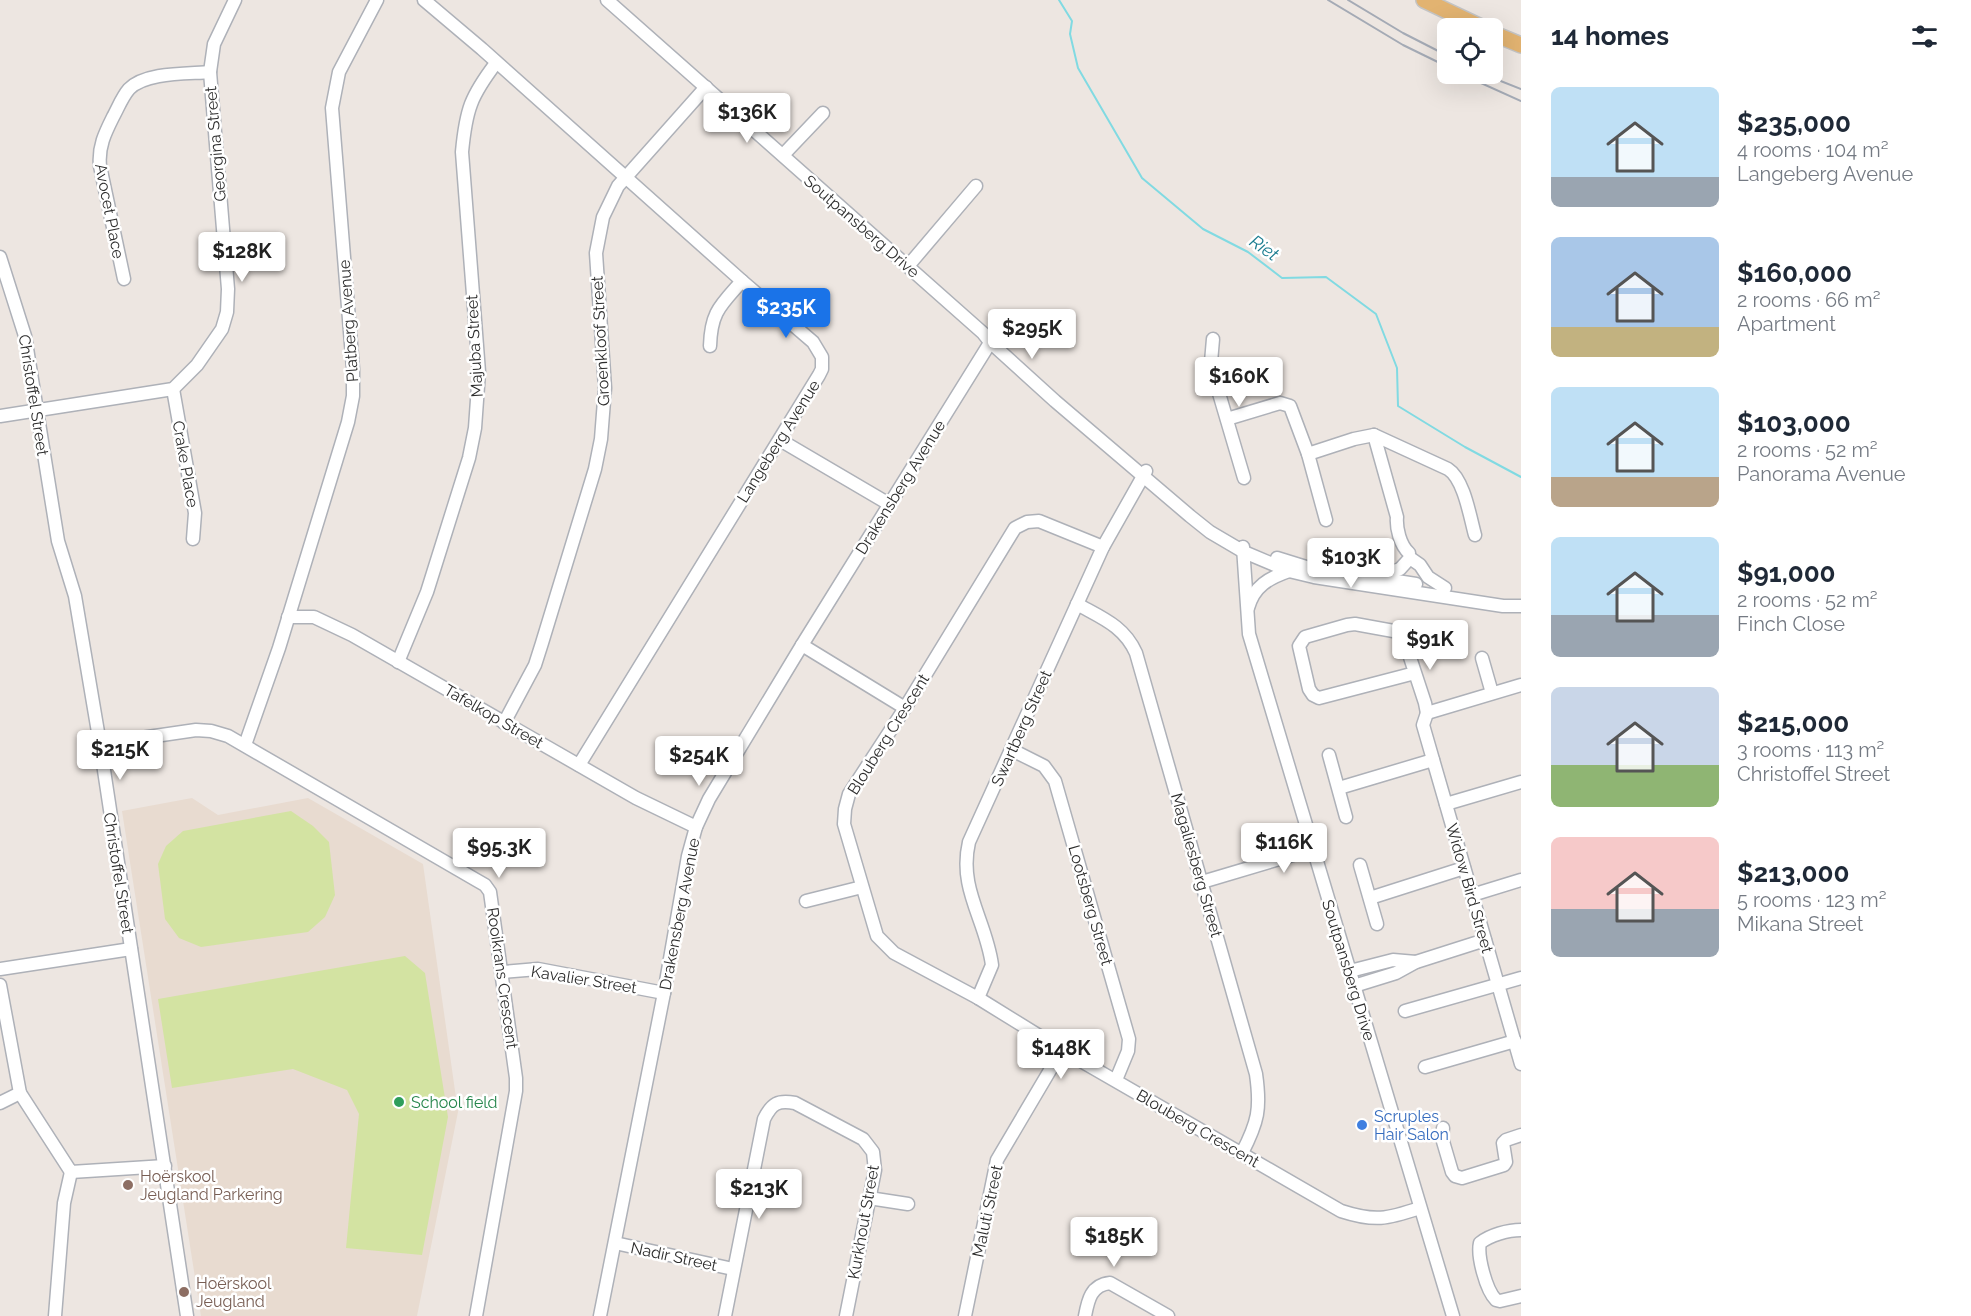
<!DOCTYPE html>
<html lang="en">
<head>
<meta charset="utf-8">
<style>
	:root { --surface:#fff; --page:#f2f2f3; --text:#1f2937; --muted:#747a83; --accent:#1a73e8 }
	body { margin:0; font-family:Raleway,sans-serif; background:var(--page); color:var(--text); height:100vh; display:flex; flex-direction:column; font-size:22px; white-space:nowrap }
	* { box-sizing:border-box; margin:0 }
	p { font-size:20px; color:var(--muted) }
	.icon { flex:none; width:33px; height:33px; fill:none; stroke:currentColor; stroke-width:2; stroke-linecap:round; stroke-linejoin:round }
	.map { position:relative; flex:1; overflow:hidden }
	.drawer { display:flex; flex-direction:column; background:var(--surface); width:450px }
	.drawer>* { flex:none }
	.controls { position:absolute; left:1437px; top:18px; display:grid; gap:12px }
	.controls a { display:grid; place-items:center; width:66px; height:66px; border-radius:9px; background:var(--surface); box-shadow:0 6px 24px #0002; font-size:30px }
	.price { position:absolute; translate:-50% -51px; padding:0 14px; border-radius:6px; background:#fff; color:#222; font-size:20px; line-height:39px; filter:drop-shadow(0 2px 3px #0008) }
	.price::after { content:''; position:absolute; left:50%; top:36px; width:18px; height:14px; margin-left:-9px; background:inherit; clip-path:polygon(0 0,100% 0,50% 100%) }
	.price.current { background:var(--accent); color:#fff }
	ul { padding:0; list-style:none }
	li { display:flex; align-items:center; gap:18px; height:150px; padding:0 30px }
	li span { display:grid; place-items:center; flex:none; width:168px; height:120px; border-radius:9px; color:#555 }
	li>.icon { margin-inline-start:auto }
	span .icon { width:72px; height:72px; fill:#fffc; stroke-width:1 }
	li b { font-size:26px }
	h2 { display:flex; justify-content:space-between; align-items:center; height:72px; padding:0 30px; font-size:26px }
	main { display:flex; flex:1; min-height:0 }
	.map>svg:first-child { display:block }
	.education { fill:#e8dbd0 }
	.pitch { fill:#d3e3a2 }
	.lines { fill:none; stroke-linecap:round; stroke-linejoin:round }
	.stream { stroke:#81dae2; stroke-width:2 }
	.minor-casing { stroke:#aeb1b8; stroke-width:15 }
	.major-casing { stroke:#c4c4c4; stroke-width:18 }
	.minor { stroke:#fff; stroke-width:12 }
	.major { stroke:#e2b371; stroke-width:15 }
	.rail { stroke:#a4aab5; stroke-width:2 }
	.leisure-dot { fill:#2e9e5b; stroke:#fff; stroke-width:2 }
	.shop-dot { fill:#3f7fe0; stroke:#fff; stroke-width:2 }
	.education-dot { fill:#8d6e63; stroke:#fff; stroke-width:2 }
	.labels { text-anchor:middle; stroke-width:5; stroke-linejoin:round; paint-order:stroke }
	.street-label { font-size:16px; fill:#2d2d2d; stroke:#fff }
	.leisure-label { font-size:16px; fill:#27864d; stroke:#fff; text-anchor:start }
	.shop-label { font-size:16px; fill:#366cbe; stroke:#fff; text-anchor:start }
	.education-label { font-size:16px; fill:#785e54; stroke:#fff; text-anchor:start }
	.water-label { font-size:18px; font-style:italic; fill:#1d7e91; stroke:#fff }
</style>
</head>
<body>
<main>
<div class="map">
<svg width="1521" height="1316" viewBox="0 0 1521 1316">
	<rect width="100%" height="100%" fill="#ede6e1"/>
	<polygon class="education" points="192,798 218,815 308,798 423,864 458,1112 417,1316 201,1316 122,811"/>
	<g class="pitch">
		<polygon points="291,811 313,826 329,842 335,895 325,917 308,932 201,947 179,938 165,919 158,864 166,846 183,831"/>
		<polygon points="405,956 425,973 448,1117 422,1255 346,1248 359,1114 347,1090 293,1069 172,1088 158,999"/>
	</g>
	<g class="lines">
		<polyline class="stream" points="1059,0 1072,21 1070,34 1078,68 1142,178 1203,229 1248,252 1282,278 1326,277 1376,314 1397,368 1398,406 1465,447 1521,477"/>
		<defs>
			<g id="minor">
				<polyline points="424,0 482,49 742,281 813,342 822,357 822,369 819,375 579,765"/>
				<polyline points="607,0 983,333 990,342 1055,401 1190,516 1210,532 1244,552 1289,571 1314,577 1503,606 1521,606"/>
				<polyline points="783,155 823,113"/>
				<polyline points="0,257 25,336 58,541 75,596 100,744 187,1316"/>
				<polyline points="908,266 976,186"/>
				<path d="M124,279L100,166C98,147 105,133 113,117C118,108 122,97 129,89C146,72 187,74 210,72"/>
				<polyline points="1213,339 1211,362 1213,373 1244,478"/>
				<path d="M710,346C711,312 720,306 742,281"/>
				<polyline points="173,389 195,513 193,539"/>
				<polyline points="0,416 173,389 197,365 222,329 227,312 228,289 210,72 214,44 235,0"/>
				<polyline points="1227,419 1280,403 1290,406 1308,454 1326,520"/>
				<path d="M1374,435L1397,517C1396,528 1400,545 1409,553"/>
				<polyline points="780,440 889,504"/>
				<path d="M1308,454L1354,439L1374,435L1448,469C1464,479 1470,517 1475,535"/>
				<path d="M1103,547L1039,521L1027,522L1015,528L905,708L849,794L845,809L844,824L877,936L894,953L978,998L1062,1050L1341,1211C1375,1222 1387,1219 1420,1208"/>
				<polyline points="1243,547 1249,634 1453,1316"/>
				<polyline points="1277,558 1306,567 1416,584"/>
				<polyline points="1380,576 1400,569 1410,558 1420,565 1428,577 1445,588"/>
				<path d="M1077,604C1102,618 1124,626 1136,653L1256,1074C1261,1109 1258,1122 1242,1153"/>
				<path d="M1248,608C1254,586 1269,578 1289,571"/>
				<polyline points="288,617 314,617 352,635 636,798 696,827"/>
				<polyline points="802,645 905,708"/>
				<polyline points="1482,658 1492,693"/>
				<path d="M398,662L427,592L469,458L475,428L479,372L462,152C466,109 471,96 496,63"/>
				<polyline points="1415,673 1319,698 1313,695 1309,689 1299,646 1305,637 1347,625 1355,624 1399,632 1403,636 1425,703 1427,713"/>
				<polyline points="1427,713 1423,725 1521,1064"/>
				<polyline points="1427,713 1521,685"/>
				<polyline points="504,723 535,665 542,643 595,469 601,439 605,388 596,253 603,217 618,186 706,87"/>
				<polyline points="100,744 196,730 211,731 228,736 478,881 485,885 490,892 516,1078 516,1091 476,1316"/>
				<polyline points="245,745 279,648 348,422 353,396 353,369 332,108 339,72 377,0"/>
				<polyline points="1012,750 1044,766 1055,781 1129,1039 1128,1051 1116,1080"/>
				<polyline points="1329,755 1346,817"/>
				<polyline points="1339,788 1433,760"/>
				<polyline points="1446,804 1521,782"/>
				<polyline points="1360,865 1377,924"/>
				<polyline points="1202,882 1313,849"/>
				<polyline points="1472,895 1521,880"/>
				<polyline points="1370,898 1464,868"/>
				<polyline points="806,901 862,887"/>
				<polyline points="0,969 131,949"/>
				<polyline points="1350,971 1393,960 1416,962"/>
				<polyline points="503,972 538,969 664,993"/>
				<polyline points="0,985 20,1093 71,1172 165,1166"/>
				<polyline points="1354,986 1396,973 1416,962 1485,940"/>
				<path d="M978,998L992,965C986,920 958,889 969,842L1103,547L1146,471"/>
				<polyline points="1405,1011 1521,978"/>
				<polyline points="1425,1067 1515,1041"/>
				<polyline points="0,1103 20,1093"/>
				<polyline points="1443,1128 1442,1138 1452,1172 1455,1176 1462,1178 1504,1165 1506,1162 1503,1143 1506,1140 1521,1135"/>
				<polyline points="869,1198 908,1204"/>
				<path d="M1521,1230C1508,1230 1490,1235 1480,1243C1477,1256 1486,1290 1496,1300L1500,1301L1521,1296"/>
				<polyline points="615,1243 733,1269"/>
				<polyline points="55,1316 64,1203 71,1172"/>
				<polyline points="600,1316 664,993 688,856 696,827 709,799 802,645 993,338"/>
				<path d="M725,1316L764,1119C772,1103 778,1100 795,1103L863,1139L873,1152L875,1170L846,1316"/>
				<polyline points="965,1316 997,1160 1062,1050"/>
				<path d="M1085,1316C1088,1300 1091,1285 1110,1283L1168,1316"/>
			</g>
			<g id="major">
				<polyline points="1424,0 1483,28"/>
				<polyline points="1492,33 1521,45"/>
			</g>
		</defs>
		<use href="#minor" class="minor-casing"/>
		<use href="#major" class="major-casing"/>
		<use href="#minor" class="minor"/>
		<use href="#major" class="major"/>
		<g class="rail">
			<polyline points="1328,0 1403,45 1448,67"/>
			<polyline points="1348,0 1403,33 1448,56"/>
			<polyline points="1461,74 1521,101"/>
			<polyline points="1483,74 1521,89"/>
		</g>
	</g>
	<circle class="leisure-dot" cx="399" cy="1102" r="6"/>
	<circle class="shop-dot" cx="1362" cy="1125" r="6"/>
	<g class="education-dot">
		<circle cx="128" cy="1185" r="6"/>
		<circle cx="184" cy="1292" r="6"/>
	</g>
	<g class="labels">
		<g class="street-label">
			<text transform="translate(215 144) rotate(-95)" y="6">Georgina Street</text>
			<text transform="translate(110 211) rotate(79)" y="6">Avocet Place</text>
			<text transform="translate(862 226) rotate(41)" y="6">Soutpansberg Drive</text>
			<text transform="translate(348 321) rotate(-94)" y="6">Platberg Avenue</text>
			<text transform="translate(600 341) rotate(-93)" y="6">Groenkloof Street</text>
			<text transform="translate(474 346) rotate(-93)" y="6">Majuba Street</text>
			<text transform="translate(34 395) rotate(81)" y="6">Christoffel Street</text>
			<text transform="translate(778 441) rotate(-58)" y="6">Langeberg Avenue</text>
			<text transform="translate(186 464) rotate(80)" y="6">Crake Place</text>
			<text transform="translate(900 487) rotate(-58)" y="6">Drakensberg Avenue</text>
			<text transform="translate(494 716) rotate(30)" y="6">Tafelkop Street</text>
			<text transform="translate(1021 728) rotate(-66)" y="6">Swartberg Street</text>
			<text transform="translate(888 734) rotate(-58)" y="6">Blouberg Crescent</text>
			<text transform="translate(1197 865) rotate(74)" y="6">Magaliesberg Street</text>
			<text transform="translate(119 873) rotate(81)" y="6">Christoffel Street</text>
			<text transform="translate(1470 888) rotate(74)" y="6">Widow Bird Street</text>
			<text transform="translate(1091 905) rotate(74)" y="6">Lootsberg Street</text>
			<text transform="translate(679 914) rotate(-79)" y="6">Drakensberg Avenue</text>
			<text transform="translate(1349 970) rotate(73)" y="6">Soutpansberg Drive</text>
			<text transform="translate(503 978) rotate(82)" y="6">Rooikrans Crescent</text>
			<text transform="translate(584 979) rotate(9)" y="6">Kavalier Street</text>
			<text transform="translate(1198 1128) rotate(30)" y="6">Blouberg Crescent</text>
			<text transform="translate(987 1211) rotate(-78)" y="6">Maluti Street</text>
			<text transform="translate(863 1222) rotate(-80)" y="6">Kurkhout Street</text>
			<text transform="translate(674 1256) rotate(12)" y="6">Nadir Street</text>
		</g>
		<g class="leisure-label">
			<text x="411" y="1108">School field</text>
		</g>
		<g class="shop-label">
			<text x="1374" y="1122">Scruples<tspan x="1374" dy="18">Hair Salon</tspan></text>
		</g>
		<g class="education-label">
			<text x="140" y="1182">Hoërskool<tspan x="140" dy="18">Jeugland Parkering</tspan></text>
			<text x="196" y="1289">Hoërskool<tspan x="196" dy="18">Jeugland</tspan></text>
		</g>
		<g class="water-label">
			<text transform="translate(1264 248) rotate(35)" y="6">Riet</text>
		</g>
	</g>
</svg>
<div class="controls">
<a><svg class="icon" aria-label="locate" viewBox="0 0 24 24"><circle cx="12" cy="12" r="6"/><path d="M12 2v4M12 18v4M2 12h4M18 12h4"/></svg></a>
</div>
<b class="price" style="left:747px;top:144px">$136K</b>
<b class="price" style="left:242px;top:283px">$128K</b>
<b class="price current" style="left:786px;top:339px">$235K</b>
<b class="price" style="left:1032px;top:360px">$295K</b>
<b class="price" style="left:1239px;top:408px">$160K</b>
<b class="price" style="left:1351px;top:589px">$103K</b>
<b class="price" style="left:1430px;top:671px">$91K</b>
<b class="price" style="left:120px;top:781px">$215K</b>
<b class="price" style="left:699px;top:787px">$254K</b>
<b class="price" style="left:1284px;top:874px">$116K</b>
<b class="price" style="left:499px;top:879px">$95.3K</b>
<b class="price" style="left:1061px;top:1080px">$148K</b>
<b class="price" style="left:759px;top:1220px">$213K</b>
<b class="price" style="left:1114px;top:1268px">$185K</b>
</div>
<section class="drawer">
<h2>14 homes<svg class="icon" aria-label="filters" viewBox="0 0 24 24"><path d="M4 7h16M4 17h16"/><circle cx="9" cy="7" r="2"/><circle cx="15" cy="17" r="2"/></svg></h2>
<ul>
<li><span style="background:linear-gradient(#bfe0f5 75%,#9aa5b1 0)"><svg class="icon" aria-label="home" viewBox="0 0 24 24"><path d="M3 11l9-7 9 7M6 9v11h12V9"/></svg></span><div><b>$235,000</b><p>4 rooms · 104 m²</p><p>Langeberg Avenue</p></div></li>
<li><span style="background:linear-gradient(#a9c7e8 75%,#c2b280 0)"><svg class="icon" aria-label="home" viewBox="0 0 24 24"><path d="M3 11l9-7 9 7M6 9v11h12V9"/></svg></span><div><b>$160,000</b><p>2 rooms · 66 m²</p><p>Apartment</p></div></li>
<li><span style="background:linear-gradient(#bfe0f5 75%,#b9a48a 0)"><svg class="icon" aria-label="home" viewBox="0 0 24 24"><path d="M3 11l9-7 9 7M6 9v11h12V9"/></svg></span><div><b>$103,000</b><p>2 rooms · 52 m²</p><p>Panorama Avenue</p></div></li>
<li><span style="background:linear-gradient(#bfe0f5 65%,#9aa5b1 0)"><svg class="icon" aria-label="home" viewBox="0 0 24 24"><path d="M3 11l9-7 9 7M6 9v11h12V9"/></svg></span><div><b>$91,000</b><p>2 rooms · 52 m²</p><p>Finch Close</p></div></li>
<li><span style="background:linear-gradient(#c9d6e8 65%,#8fb573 0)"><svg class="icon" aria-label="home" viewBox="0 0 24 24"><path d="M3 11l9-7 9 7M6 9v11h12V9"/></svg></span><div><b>$215,000</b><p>3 rooms · 113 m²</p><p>Christoffel Street</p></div></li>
<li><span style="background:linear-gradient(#f6c9c9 60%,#9aa5b1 0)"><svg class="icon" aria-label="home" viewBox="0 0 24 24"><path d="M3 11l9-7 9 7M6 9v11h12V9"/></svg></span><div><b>$213,000</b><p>5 rooms · 123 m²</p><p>Mikana Street</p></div></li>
</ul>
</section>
</main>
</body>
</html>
